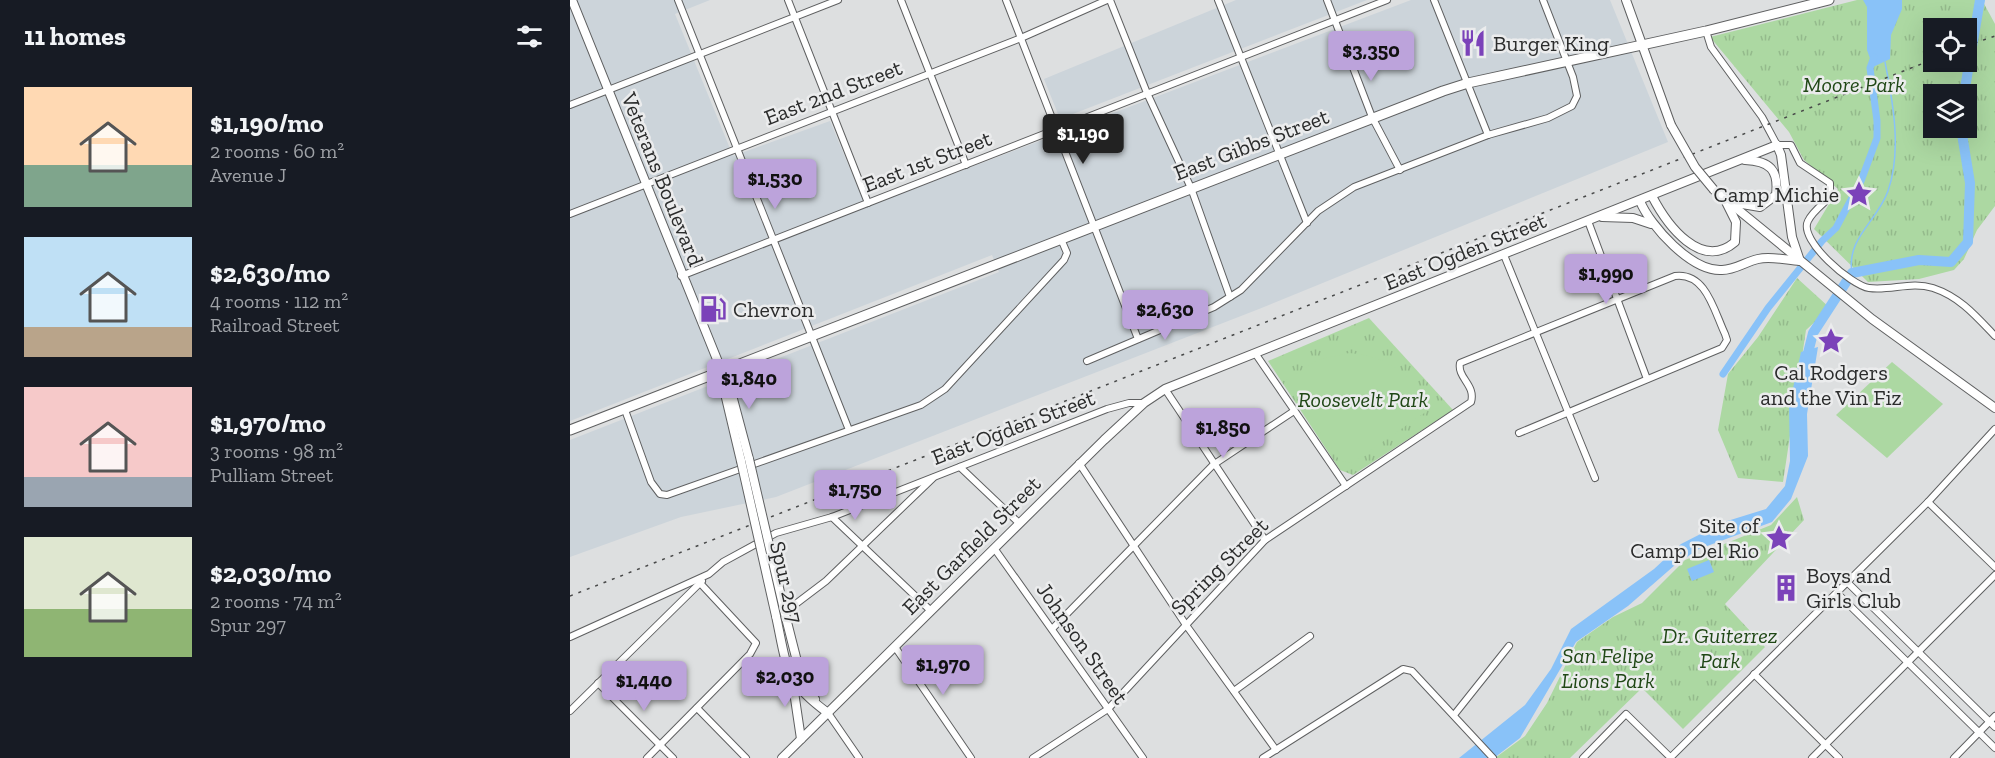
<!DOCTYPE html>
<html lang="en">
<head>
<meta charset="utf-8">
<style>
	:root { --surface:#171b24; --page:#20242c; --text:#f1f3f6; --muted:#9ea1a6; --accent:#bca3db }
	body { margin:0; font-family:"Zilla Slab",serif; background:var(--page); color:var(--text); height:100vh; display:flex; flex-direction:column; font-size:22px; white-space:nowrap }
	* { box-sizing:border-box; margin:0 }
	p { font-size:20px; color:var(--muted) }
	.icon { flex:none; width:33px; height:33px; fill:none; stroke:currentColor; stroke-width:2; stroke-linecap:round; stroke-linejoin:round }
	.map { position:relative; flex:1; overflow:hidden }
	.details { display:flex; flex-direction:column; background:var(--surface); width:570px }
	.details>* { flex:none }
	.controls { position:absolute; left:1353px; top:18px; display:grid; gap:12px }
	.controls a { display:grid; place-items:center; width:54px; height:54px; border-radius:0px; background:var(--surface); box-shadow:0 6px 24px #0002; font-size:30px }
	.price { position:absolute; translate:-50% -51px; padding:0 14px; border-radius:6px; background:var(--accent); color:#111; font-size:20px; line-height:39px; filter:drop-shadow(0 2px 3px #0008) }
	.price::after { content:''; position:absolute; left:50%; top:36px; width:18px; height:14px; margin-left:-9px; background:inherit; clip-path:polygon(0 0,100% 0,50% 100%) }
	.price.active { background:#222; color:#fff }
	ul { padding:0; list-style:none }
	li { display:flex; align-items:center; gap:18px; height:150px; padding:0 24px }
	li span { display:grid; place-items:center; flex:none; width:168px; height:120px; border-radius:0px; color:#555 }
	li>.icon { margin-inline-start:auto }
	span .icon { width:72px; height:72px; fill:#fffc; stroke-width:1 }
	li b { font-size:26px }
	h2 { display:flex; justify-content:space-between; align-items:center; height:72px; padding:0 24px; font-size:26px }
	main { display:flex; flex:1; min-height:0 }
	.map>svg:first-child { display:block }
	.built { fill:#ccd4da }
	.park { fill:url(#park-tufts); fill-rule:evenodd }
	.garden { fill:#acd8a2 }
	.water { fill:#89c2f8 }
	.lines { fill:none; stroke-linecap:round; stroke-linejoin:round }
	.stream { stroke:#89c2f8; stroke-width:1.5 }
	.canal { stroke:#89c2f8; stroke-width:7 }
	.river { stroke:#89c2f8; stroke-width:10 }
	.minor-casing { stroke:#5f6061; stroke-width:8 }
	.major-casing { stroke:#5f6061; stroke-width:10 }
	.highway-casing { stroke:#5f6061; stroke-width:11 }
	.minor { stroke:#fff; stroke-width:6 }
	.major { stroke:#fff; stroke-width:8 }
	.highway { stroke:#fff; stroke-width:9 }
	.rail { stroke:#484949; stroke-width:1.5; stroke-dasharray:3 6; stroke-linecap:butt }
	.major-bridge-casing { stroke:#5f6061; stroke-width:10; stroke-linecap:butt }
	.major-bridge { stroke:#fff; stroke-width:8 }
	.labels { text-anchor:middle; stroke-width:5; stroke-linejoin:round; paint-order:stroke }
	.poi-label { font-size:22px; fill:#2b2c2c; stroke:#ebeced; text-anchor:start }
	.park-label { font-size:22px; font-style:italic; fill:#204816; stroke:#ebeced }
	.street-label { font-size:22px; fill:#2b2c2c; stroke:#ebeced }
</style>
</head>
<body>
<main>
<section class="details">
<h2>11 homes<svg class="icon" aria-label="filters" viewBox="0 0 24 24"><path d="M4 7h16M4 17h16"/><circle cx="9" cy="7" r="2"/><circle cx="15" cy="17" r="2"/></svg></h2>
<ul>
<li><span style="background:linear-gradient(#ffd9b3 65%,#7fa58c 0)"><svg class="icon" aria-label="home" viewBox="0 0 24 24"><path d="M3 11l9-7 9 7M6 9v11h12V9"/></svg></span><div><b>$1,190/mo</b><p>2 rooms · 60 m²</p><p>Avenue J</p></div></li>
<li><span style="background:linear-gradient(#bfe0f5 75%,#b9a48a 0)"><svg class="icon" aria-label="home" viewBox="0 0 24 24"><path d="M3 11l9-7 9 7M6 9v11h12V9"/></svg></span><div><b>$2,630/mo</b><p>4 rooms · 112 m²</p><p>Railroad Street</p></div></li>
<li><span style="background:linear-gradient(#f6c9c9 75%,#9aa5b1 0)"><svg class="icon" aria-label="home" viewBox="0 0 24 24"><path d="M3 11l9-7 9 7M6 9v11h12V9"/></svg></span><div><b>$1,970/mo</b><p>3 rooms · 98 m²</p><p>Pulliam Street</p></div></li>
<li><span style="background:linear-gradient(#dfe7d0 60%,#8fb573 0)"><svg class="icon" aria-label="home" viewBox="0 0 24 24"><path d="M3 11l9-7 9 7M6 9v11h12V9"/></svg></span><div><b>$2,030/mo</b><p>2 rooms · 74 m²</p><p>Spur 297</p></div></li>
</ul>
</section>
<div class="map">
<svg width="1425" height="758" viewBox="0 0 1425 758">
	<defs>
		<pattern id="park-tufts" width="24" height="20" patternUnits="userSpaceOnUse" patternTransform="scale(1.5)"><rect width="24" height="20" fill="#acd8a2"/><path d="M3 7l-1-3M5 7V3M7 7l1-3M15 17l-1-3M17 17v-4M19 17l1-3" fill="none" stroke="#94ba8c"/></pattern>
	</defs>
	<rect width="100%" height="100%" fill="#dddfe0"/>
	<g class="built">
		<polygon points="0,0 140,0 105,14 163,156 260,121 296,207 841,0 1040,0 1098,142 689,309 206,497 111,517 0,557 0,440 429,272 422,255 0,421"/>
		<polygon points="666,0 797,0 490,119 474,79"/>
	</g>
	<g class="park">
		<path d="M1287,0H1412L1425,24V206L1407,230L1394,259L1384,270L1349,279L1298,282L1244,229L1268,189L1234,160L1219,132L1140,37ZM1364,28H1396V62H1364ZM1364,94H1396V128H1364Z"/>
		<polygon points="1227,278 1260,308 1236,330 1213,482 1168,478 1148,430 1158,374 1188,337"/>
		<polygon points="799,318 883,410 783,475 770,470 698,361"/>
		<polygon points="1227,497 1234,520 1155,604 1195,647 1113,729 1072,688 1000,758 925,758 955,736 977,703 1007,642 1043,617 1072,603 1115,560 1201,525"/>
	</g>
	<g class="garden">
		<path d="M779,353C820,356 840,376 863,407L782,463L770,461L715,381L747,360Z"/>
		<polygon points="1322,362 1373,404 1317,458 1266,415"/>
	</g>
	<g class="water">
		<polygon points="1293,0 1332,0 1332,9 1321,35 1320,59 1303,67 1297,50 1297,7"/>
		<polygon points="1248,347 1237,414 1238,456 1221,499 1202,522 1129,549 1105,565 1058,606 1006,642 950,738 924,758 889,758 955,705 981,669 1001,629 1084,569 1111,544 1154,522 1196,509 1215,486 1220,461 1219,406 1231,352"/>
		<polygon points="1139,560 1144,572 1122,581 1117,569"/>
	</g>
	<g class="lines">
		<path class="stream" d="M1282,273C1276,238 1307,222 1318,191C1332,151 1323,102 1315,62"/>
		<polyline class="canal" points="1153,374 1198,308 1252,241 1266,228 1291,181 1307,138 1307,121 1300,68 1304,57"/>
		<g class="river">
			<polyline points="1394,94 1410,0"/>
			<polyline points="1236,361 1243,333 1282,273 1349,260 1381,262 1398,242 1400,183 1391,128"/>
		</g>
		<defs>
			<g id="minor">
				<polyline points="108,0 279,430"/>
				<polyline points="218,0 298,203"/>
				<polyline points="331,0 396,165"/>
				<polyline points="436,0 568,339"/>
				<polyline points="540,0 577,93 621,188 660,297"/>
				<polyline points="648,0 737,223"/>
				<polyline points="757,0 802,117 830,170"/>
				<polyline points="864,0 918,135"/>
				<path d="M1136,31L1141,47L1192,117L1207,145H1221L1230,163L1260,183V197C1253,204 1242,212 1238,221C1228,240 1282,286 1299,288C1321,291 1341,281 1363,288C1390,297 1406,316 1425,336"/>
				<polyline points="0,105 268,0"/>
				<polyline points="0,214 451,38 537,0"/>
				<polyline points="1018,221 1077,379"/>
				<polyline points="934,255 1025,478"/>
				<polyline points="111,276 817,0"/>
				<polyline points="685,353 776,486"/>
				<polyline points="517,361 644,307 671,290 748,211 784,187 918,135 978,118 1002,106 1007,96 1003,77 973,0"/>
				<polyline points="595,389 695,540"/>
				<polyline points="55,410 81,482 90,494 97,495 351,405 375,389 494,260 497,253 491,239"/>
				<polyline points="509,463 616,625 706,750"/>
				<polyline points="390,467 449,523"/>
				<polyline points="1358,502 1425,567"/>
				<polyline points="262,517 361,611"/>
				<polyline points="424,548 573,758"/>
				<polyline points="1278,583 1425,727"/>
				<polyline points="1267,593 1425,748"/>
				<polyline points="223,606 256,581 363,478"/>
				<polyline points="482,629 643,465 724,411"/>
				<polyline points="0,637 139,574 153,562 206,533 262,517 537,409 559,403 574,403"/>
				<polyline points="325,647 401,758"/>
				<polyline points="1184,674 1269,758"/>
				<polyline points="28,683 103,758"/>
				<polyline points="664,691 740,636"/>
				<polyline points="127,708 176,758"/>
				<polyline points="0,711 132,581"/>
				<polyline points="258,713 289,758"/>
				<polyline points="884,715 939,646"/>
				<polyline points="77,758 180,654 186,643 130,583"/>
				<path d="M463,758L538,709L695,540L901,402C906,385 887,378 890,363L1105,276C1136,272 1144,311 1155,334L1157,340L1152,348L949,433"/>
				<polyline points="693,758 833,669 842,671 923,758"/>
				<polyline points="1013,758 1056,714 1101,758"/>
				<polyline points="1100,758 1358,502 1425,429"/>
				<polyline points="1242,758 1425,575"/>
				<polyline points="1384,758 1425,716"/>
			</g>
			<g id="major">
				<polyline points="2,0 163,399 179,459"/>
				<polyline points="1056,0 1101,125"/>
				<polyline points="1144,190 1302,319 1425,408"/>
				<path d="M1082,196C1097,225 1131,271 1165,242L1166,222L1156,202"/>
				<path d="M1070,201C1080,226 1122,272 1152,270C1165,270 1175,262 1188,259C1201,256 1216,260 1230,261"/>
				<path d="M1160,202L1190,207L1206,195C1209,170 1200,161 1175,160"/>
				<polyline points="1032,217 1063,218 1081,224"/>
				<polyline points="153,385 171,461"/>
				<path d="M206,616C217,667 214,681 258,713"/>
				<polyline points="216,618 232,681 245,699"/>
				<polyline points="223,685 231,739"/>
				<polyline points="212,758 534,440 574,403 595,389 1207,145 1211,155 1222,237 1230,261"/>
			</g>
			<polyline id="highway" points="0,430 873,91 898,83 1136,31 1259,0"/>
		</defs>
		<use href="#minor" class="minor-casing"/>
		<use href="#major" class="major-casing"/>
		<use href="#highway" class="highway-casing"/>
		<use href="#minor" class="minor"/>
		<use href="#major" class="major"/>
		<use href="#highway" class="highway"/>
		<g class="rail">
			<polyline points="1396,46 1425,36"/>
			<polyline points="0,596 1364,59"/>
		</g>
		<defs>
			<g id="major-bridge">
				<polyline points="1101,125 1125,167 1144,190"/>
				<polyline points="179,459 216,618"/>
				<polyline points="171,461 206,616"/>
			</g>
		</defs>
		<use href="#major-bridge" class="major-bridge-casing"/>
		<use href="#major-bridge" class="major-bridge"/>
	</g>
	<defs>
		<symbol id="restaurant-bare" viewBox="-9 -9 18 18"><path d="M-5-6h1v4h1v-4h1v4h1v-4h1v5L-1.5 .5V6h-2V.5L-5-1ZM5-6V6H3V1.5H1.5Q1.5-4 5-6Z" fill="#7b42b9" stroke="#ebeced" stroke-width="2.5" paint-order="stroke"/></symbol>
		<symbol id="sight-bare" viewBox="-9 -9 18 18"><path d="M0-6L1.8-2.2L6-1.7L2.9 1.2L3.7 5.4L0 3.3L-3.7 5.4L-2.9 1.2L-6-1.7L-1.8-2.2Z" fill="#7b42b9" stroke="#ebeced" stroke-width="2.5" paint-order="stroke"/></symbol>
		<symbol id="fuel-bare" viewBox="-9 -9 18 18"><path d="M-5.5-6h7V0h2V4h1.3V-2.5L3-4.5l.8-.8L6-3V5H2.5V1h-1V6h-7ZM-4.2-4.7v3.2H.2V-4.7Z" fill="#7b42b9" stroke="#ebeced" stroke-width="2.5" paint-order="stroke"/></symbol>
		<symbol id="building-bare" viewBox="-9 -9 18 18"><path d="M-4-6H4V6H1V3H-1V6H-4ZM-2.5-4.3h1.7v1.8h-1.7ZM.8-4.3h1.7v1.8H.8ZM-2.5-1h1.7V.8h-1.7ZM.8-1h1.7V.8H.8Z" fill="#7b42b9" stroke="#ebeced" stroke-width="2.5" paint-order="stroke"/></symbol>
	</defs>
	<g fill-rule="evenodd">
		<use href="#restaurant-bare" x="884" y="24" width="38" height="38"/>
		<use href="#sight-bare" x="1270" y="175" width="38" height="38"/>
		<use href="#fuel-bare" x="124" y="290" width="38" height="38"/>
		<use href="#sight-bare" x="1242" y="322" width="38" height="38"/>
		<use href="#sight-bare" x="1190" y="519" width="38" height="38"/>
		<use href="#building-bare" x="1197" y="569" width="38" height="38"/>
	</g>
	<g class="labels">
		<g class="poi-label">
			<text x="923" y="51">Burger King</text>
			<text x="1269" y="202" text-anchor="end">Camp Michie</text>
			<text x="163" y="317">Chevron</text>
			<text x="1261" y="380" text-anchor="middle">Cal Rodgers<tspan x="1261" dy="25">and the Vin Fiz</tspan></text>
			<text x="1189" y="533" text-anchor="end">Site of<tspan x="1189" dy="25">Camp Del Rio</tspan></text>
			<text x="1236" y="583">Boys and<tspan x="1236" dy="25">Girls Club</tspan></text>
		</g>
		<g class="park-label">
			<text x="1284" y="92">Moore Park</text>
			<text x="793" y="407">Roosevelt Park</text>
			<text x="1150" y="643">Dr. Guiterrez<tspan x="1150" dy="25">Park</tspan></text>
			<text x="1038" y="663">San Felipe<tspan x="1038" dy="25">Lions Park</tspan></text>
		</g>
		<g class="street-label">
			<text transform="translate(263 92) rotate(-21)" y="8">East 2nd Street</text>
			<text transform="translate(681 144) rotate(-21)" y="8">East Gibbs Street</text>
			<text transform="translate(357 161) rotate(-21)" y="8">East 1st Street</text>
			<text transform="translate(93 179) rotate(68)" y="8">Veterans Boulevard</text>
			<text transform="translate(895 251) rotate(-22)" y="8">East Ogden Street</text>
			<text transform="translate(443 427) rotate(-21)" y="8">East Ogden Street</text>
			<text transform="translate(401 545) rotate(-45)" y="8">East Garfield Street</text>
			<text transform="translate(649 566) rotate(-45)" y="8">Spring Street</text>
			<text transform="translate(217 582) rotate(77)" y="8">Spur 297</text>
			<text transform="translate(513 643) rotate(55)" y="8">Johnson Street</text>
		</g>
	</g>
</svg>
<div class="controls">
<a><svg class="icon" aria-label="locate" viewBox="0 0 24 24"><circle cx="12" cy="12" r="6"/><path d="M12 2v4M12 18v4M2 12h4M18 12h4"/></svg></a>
<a><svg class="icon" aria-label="layers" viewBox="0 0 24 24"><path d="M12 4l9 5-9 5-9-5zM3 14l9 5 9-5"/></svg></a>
</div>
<b class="price" style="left:801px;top:82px">$3,350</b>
<b class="price active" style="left:513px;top:165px">$1,190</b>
<b class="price" style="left:205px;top:210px">$1,530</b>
<b class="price" style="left:1036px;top:305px">$1,990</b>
<b class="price" style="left:595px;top:341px">$2,630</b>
<b class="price" style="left:179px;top:410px">$1,840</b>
<b class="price" style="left:653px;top:459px">$1,850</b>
<b class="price" style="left:285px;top:521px">$1,750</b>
<b class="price" style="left:373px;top:696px">$1,970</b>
<b class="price" style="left:215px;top:708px">$2,030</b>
<b class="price" style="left:74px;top:712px">$1,440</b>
</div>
</main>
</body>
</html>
